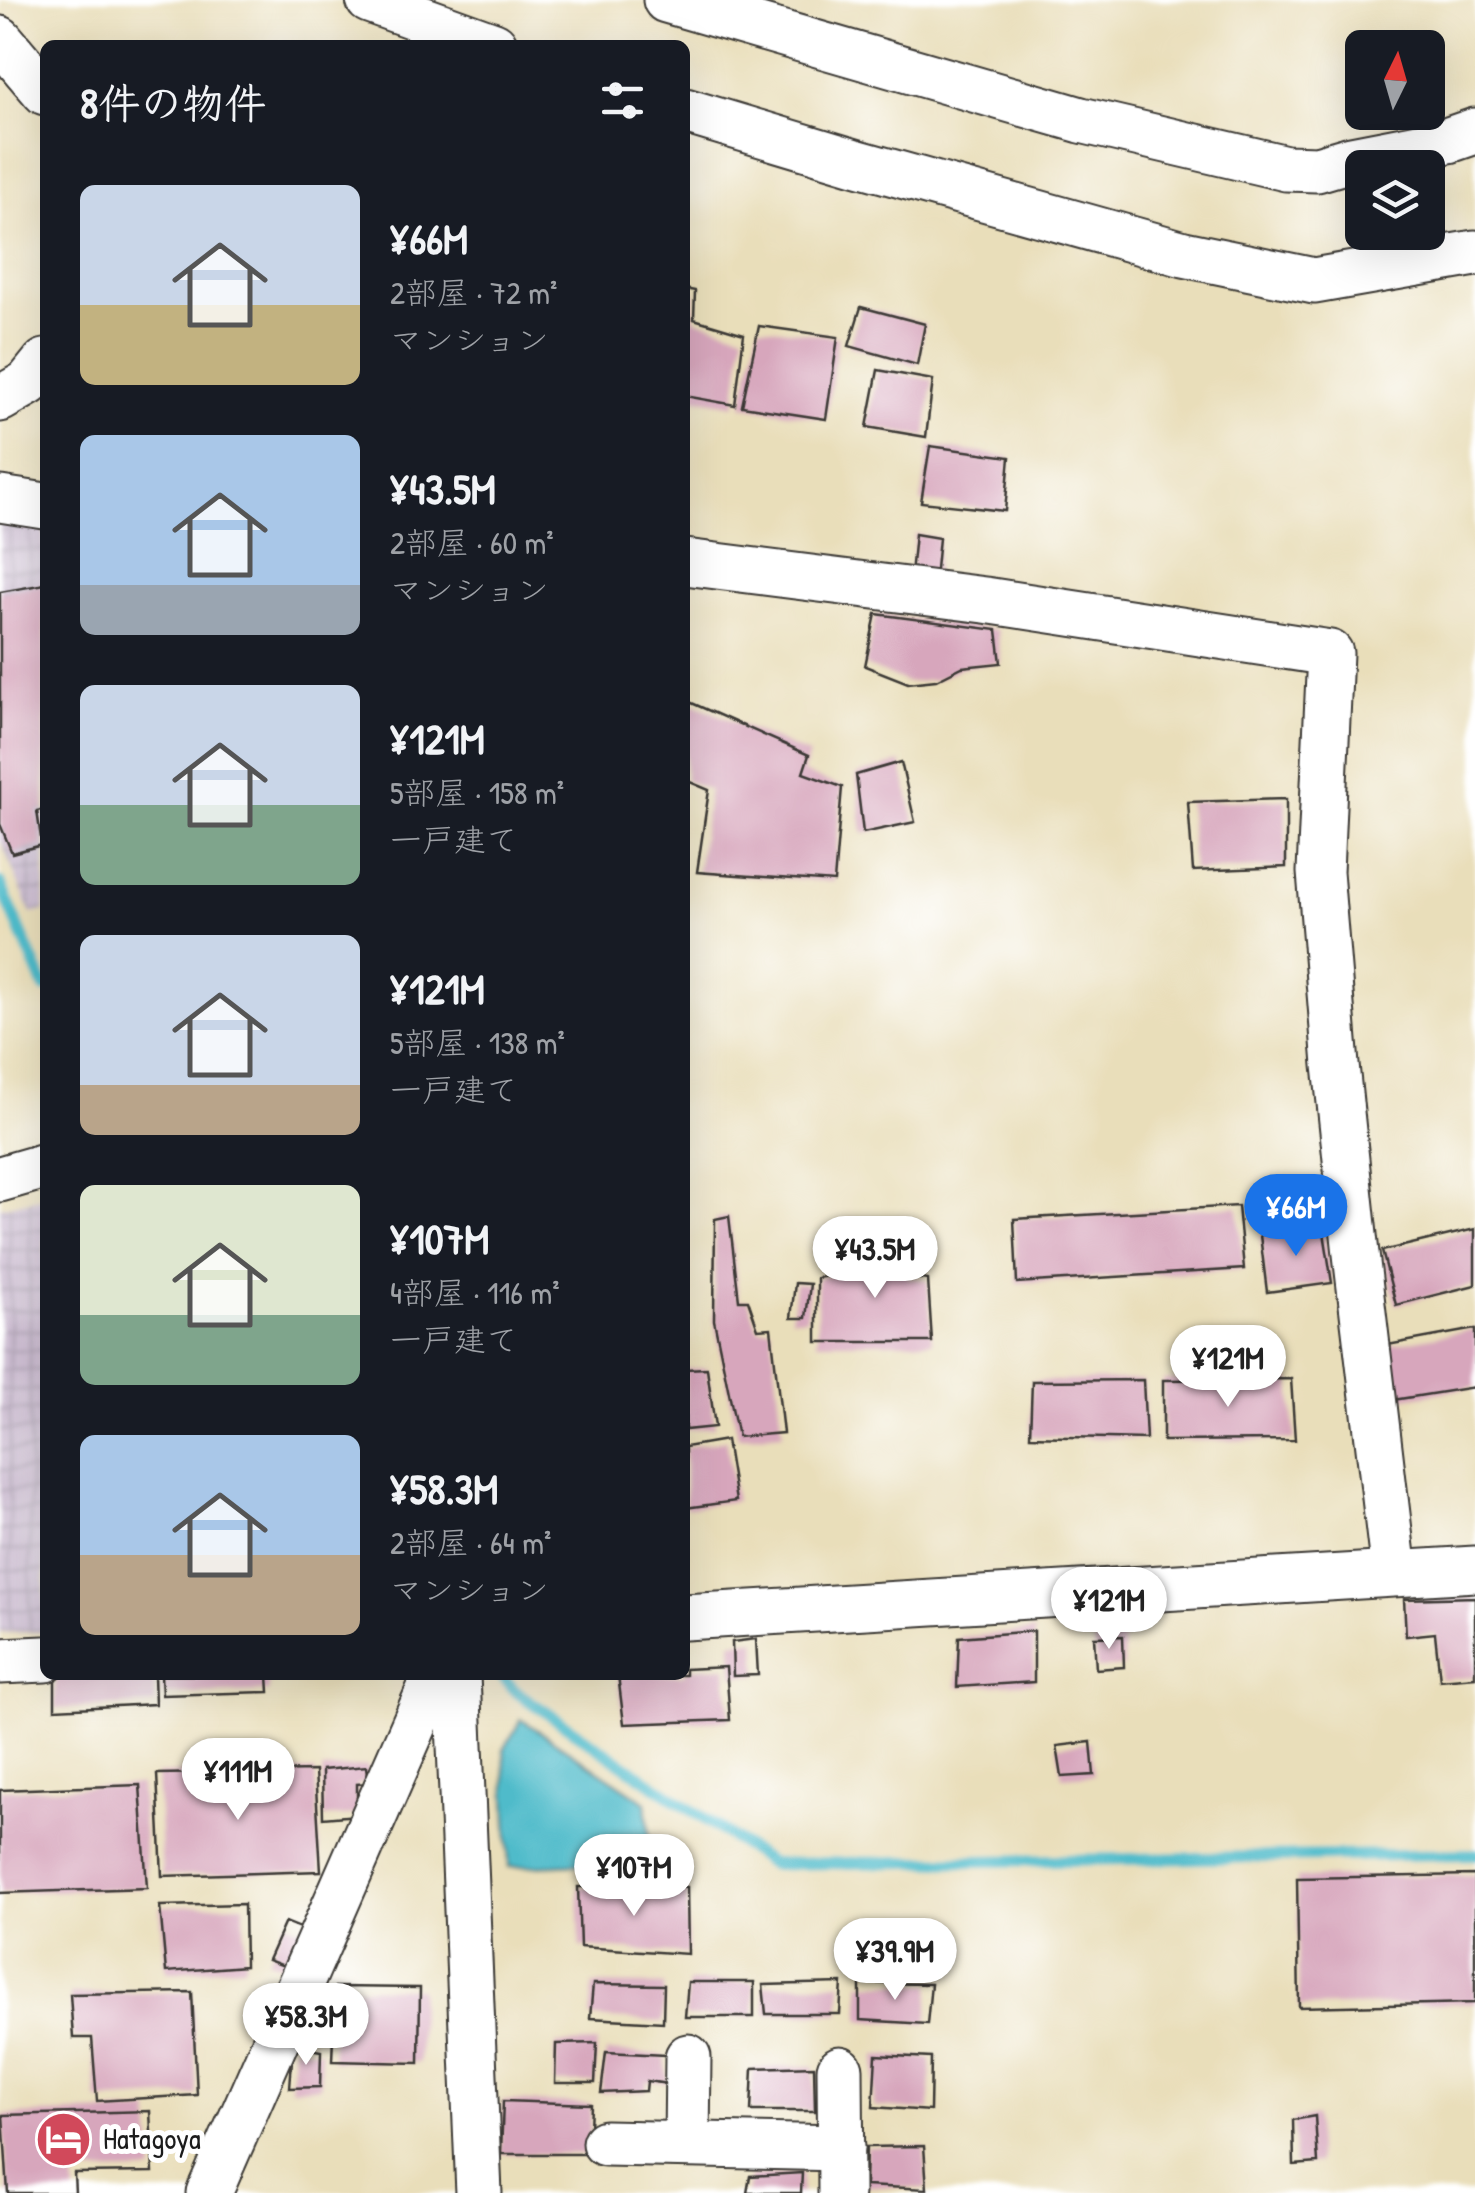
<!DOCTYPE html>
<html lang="ja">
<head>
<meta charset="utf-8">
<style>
	:root { --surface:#171b24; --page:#20242c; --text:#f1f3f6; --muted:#9ea1a6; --accent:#1a73e8 }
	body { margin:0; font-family:"Patrick Hand","Klee One",sans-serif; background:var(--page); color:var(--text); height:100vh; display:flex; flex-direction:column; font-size:38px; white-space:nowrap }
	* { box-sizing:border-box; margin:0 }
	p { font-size:32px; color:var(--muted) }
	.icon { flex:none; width:55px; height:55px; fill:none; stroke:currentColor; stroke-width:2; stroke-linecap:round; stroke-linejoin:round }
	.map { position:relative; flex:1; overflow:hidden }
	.drawer { position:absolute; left:40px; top:40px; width:650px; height:1640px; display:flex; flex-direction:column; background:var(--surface); border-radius:15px; box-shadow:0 10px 40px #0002 }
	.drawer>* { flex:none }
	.needle { width:65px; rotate:5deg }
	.fabs { position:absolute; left:1345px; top:30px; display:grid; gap:20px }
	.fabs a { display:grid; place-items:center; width:100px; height:100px; border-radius:15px; background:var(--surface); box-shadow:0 10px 40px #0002; font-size:50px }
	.price { position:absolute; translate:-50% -85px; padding:0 22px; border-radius:35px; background:#fff; color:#222; font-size:32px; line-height:65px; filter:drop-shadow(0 2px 5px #0008) }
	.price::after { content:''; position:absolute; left:50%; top:60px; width:30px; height:22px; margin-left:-15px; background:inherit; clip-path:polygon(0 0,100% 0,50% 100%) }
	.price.current { background:var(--accent); color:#fff }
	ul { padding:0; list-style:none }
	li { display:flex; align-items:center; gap:30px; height:250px; padding:0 40px }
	li span { display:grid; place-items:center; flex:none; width:280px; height:200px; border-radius:15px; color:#555 }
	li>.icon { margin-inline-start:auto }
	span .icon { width:120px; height:120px; fill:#fffc; stroke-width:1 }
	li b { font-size:42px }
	h2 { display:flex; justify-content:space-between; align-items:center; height:120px; padding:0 40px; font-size:42px }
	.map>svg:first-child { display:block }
	.industrial { fill:url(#industrial-grid) }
	.water { fill:#4fbbca; stroke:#366c73; stroke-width:2.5 }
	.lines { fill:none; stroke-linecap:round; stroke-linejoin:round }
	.stream { stroke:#4fbbca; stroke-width:12 }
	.building { fill:#d7a6bc }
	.minor-casing { stroke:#3b3934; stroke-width:49 }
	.minor { stroke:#fff; stroke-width:45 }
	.labels { text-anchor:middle; stroke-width:10; stroke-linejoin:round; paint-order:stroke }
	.poi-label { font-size:30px; fill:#1c1c1c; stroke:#fff; text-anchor:start }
</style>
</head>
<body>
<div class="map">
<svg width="1475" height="2193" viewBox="0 0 1475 2193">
	<defs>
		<pattern id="industrial-grid" width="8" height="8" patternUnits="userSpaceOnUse" patternTransform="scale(2.5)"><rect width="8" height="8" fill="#cdbed2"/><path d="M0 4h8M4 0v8" fill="none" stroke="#afa3b4"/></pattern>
	</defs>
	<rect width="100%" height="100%" fill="#fff"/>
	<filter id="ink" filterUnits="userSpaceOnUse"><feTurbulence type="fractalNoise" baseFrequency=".01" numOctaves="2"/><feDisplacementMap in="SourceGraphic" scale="20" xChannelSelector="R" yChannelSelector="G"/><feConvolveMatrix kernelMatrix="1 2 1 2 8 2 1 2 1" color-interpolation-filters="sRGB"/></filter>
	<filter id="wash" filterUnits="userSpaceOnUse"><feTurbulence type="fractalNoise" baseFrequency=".0048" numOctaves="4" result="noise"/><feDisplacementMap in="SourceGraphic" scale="40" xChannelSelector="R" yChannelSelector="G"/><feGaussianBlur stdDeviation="2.25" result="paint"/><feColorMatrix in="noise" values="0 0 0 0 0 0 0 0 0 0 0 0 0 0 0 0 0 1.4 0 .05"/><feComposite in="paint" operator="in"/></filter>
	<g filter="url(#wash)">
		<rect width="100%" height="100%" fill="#e9deba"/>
		<g class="industrial">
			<polygon points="0,521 45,527 45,911 31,914 0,839"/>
			<polygon points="45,1197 45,1632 0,1633 0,1207"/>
		</g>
		<polygon class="water" points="521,1719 646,1802 652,1861 509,1867 504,1750"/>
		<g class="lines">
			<g class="stream">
				<polyline points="0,883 45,988"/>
				<polyline points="501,1675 515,1691 771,1864 1475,1854"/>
			</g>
		</g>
		<g id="blocks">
			<g class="building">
				<polygon points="685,289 695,291 694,319 744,334 735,405 685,396"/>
				<polygon points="861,307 925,324 917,365 849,346"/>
				<polygon points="759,326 838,337 826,419 742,406"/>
				<polygon points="878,370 933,380 926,437 867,427"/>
				<polygon points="930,446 1010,457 1005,511 921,502"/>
				<polygon points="915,534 939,538 935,579 911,574"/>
				<polygon points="45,584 45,809 37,811 42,845 12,853 0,824 0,592"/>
				<polygon points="876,614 997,630 1001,663 962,667 936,680 908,683 865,666"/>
				<polygon points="685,700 809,755 803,773 842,787 834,882 697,872 709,790 685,780"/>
				<polygon points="901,762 915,822 863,833 856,775"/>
				<polygon points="1286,799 1286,867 1193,871 1188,802"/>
				<polygon points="1238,1206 1244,1269 1017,1283 1014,1219"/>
				<polygon points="729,1216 739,1300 748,1300 758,1329 771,1328 783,1433 738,1437 714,1320 715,1219"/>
				<polygon points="1323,1226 1332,1283 1267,1292 1260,1235"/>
				<polygon points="1475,1229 1475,1285 1396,1305 1382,1251"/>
				<polygon points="912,1242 908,1277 928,1280 932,1342 817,1342 817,1278 869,1268 873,1244"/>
				<polygon points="795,1283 810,1284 806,1318 791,1318"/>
				<polygon points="1475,1329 1475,1387 1393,1400 1382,1346"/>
				<polygon points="707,1368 715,1427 685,1430 685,1369"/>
				<polygon points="1291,1379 1295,1440 1163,1441 1163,1380"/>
				<polygon points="1143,1380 1146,1439 1030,1436 1032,1381"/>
				<polygon points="726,1440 736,1501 685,1508 685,1447"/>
				<polygon points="1475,1597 1475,1677 1440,1680 1435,1633 1406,1636 1404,1599"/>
				<polygon points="1034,1631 1034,1682 957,1687 959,1637"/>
				<polygon points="1123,1636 1124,1667 1096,1669 1094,1637"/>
				<polygon points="756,1639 758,1675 733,1676 732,1642"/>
				<polygon points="726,1667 730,1720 624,1724 618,1675 685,1675 685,1669"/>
				<polygon points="55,1675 154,1675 155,1704 55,1709"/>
				<polygon points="161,1675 268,1675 269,1692 162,1695"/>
				<polygon points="1091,1742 1094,1775 1062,1777 1057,1746"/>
				<polygon points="367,1766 369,1783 357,1784 357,1815 323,1818 322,1770"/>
				<polygon points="315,1771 321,1871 162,1876 157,1774"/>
				<polygon points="140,1785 147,1888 0,1893 0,1790"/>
				<polygon points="1475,1875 1475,2003 1299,2007 1297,1878"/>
				<polygon points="578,1887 687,1887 688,1954 580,1947"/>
				<polygon points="244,1904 245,1966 166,1972 160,1906"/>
				<polygon points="285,1922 305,1930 289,1968 268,1960"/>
				<polygon points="688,1982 754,1982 754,2017 685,2017"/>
				<polygon points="842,1983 840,2014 766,2014 763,1985"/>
				<polygon points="860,1983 931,1984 927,2024 860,2020"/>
				<polygon points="593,1984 664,1985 663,2022 590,2018"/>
				<polygon points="335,1987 420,1988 419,2063 332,2061"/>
				<polygon points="192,1992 197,2095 97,2101 92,2038 73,2038 70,1994"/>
				<polygon points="597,2043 595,2083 555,2083 556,2044"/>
				<polygon points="293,2046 321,2051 320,2087 290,2088"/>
				<polygon points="606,2052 665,2055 668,2084 647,2081 646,2091 601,2093"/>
				<polygon points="876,2055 931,2058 930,2111 873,2107"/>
				<polygon points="814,2066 815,2111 751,2111 753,2068"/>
				<polygon points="503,2101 591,2104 589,2154 501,2154"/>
				<polygon points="150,2111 153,2172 74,2173 75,2193 8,2193 3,2115"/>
				<polygon points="1315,2116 1318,2163 1294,2165 1293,2120"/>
				<polygon points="924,2146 927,2189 865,2186 866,2147"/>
				<polygon points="802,2173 801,2193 747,2193 750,2176"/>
			</g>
		</g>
	</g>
	<g filter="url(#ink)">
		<use href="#blocks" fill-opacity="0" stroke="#3b3934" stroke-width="2.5"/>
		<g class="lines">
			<defs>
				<g id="minor">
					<polyline points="369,0 494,45"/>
					<polyline points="666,0 1081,120 1286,168 1317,169 1351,159 1449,140 1475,131"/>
					<polyline points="0,39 45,92"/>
					<polyline points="685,111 855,162 1184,254 1314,281 1475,253"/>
					<polyline points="0,399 28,383 45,362"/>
					<polyline points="0,499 45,506"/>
					<polyline points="685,562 985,600 1330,653 1320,872 1336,1065 1356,1254 1394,1573"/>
					<polyline points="0,1179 45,1166"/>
					<polyline points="685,1617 1475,1569"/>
					<polyline points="0,1661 45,1659"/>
					<polyline points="457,1675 479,2193"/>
					<polyline points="840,2069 841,2193"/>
					<polyline points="605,2143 841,2148"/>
					<polyline points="687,2144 688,2057"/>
					<polyline points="209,2193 436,1675"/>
				</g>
			</defs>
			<use href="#minor" class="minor-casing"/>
			<use href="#minor" class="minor"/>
		</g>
	</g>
	<defs>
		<symbol id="hotel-disc" viewBox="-11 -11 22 22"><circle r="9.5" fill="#d1495b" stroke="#fff"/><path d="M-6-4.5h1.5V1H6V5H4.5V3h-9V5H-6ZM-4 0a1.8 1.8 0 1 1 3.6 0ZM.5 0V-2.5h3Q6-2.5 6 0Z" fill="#fff"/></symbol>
	</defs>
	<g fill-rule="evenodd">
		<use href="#hotel-disc" x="32" y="2108" width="63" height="63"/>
	</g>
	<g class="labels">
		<g class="poi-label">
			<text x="103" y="2149">Hatagoya</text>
		</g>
	</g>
</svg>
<div class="fabs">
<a><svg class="needle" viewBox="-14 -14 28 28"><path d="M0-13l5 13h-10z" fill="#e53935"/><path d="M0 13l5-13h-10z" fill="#9ea1a6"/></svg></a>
<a><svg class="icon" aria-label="layers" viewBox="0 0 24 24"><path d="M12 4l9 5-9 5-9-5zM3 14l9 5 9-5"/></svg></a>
</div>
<b class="price current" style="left:1296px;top:1259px">¥66M</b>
<b class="price" style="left:875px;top:1301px">¥43.5M</b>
<b class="price" style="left:1228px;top:1410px">¥121M</b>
<b class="price" style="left:1109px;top:1652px">¥121M</b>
<b class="price" style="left:238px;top:1823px">¥111M</b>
<b class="price" style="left:634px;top:1919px">¥107M</b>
<b class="price" style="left:895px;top:2003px">¥39.9M</b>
<b class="price" style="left:306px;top:2068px">¥58.3M</b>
<section class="drawer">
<h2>8件の物件<svg class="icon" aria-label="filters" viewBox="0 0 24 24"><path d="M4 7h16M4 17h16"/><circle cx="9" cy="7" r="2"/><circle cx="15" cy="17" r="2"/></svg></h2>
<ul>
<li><span style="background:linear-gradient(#c9d6e8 60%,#c2b280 0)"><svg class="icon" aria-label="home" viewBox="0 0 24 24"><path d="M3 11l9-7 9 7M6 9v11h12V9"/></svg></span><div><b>¥66M</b><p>2部屋 · 72 m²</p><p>マンション</p></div></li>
<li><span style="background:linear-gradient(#a9c7e8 75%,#9aa5b1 0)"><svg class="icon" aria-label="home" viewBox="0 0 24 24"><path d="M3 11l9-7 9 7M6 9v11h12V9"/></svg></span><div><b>¥43.5M</b><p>2部屋 · 60 m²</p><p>マンション</p></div></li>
<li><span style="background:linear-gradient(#c9d6e8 60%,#7fa58c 0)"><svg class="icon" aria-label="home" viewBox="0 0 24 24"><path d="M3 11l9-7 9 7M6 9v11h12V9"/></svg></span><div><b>¥121M</b><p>5部屋 · 158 m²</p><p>一戸建て</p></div></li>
<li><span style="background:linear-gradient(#c9d6e8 75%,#b9a48a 0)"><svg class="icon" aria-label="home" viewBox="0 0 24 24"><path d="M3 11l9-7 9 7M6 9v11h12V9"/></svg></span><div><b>¥121M</b><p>5部屋 · 138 m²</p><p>一戸建て</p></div></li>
<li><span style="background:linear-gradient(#dfe7d0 65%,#7fa58c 0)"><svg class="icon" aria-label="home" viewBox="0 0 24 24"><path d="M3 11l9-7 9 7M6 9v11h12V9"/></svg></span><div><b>¥107M</b><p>4部屋 · 116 m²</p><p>一戸建て</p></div></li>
<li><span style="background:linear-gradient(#a9c7e8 60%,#b9a48a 0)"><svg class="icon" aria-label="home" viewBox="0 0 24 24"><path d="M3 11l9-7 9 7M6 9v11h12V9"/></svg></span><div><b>¥58.3M</b><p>2部屋 · 64 m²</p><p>マンション</p></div></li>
</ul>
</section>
</div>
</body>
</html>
